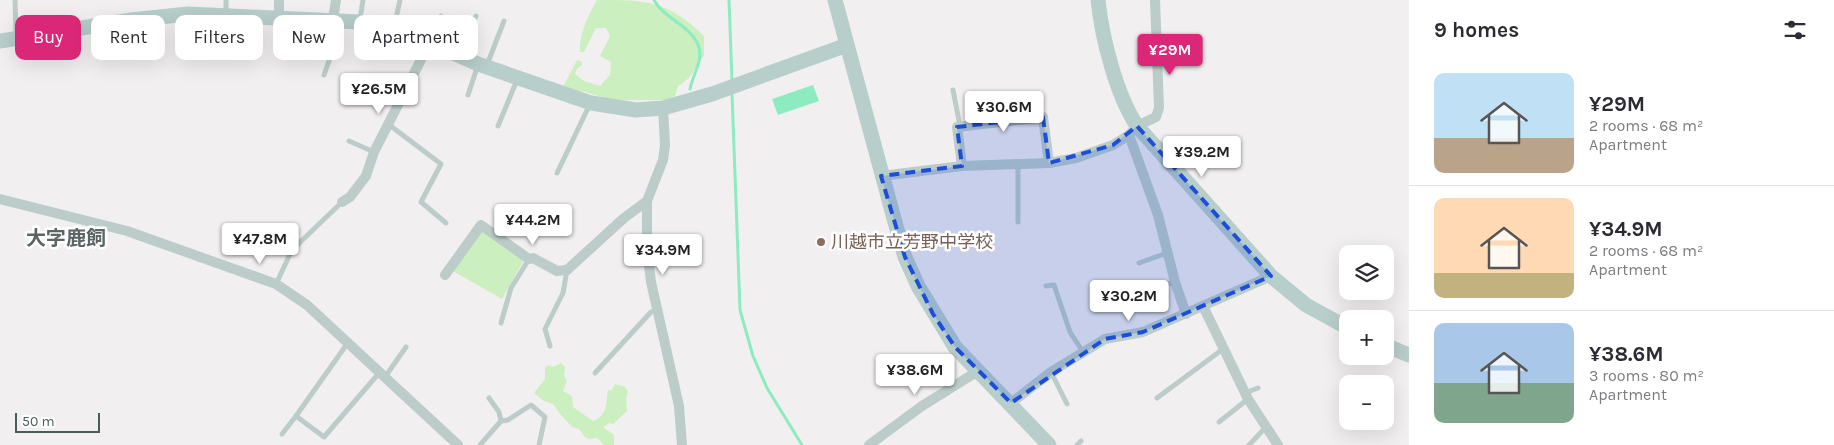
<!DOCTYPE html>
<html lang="en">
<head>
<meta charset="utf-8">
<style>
	:root { --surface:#fff; --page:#f7f7f7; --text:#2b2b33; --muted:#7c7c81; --line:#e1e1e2; --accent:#db2777 }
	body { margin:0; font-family:Karla,"Noto Sans JP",sans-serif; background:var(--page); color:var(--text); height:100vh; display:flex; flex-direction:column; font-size:19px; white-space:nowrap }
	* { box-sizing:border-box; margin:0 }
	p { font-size:16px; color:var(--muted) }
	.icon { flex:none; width:28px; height:28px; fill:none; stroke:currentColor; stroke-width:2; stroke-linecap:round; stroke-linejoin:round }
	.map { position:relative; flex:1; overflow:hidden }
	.panel { display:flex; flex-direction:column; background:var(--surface); width:425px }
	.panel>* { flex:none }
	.guide { position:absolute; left:15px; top:15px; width:475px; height:45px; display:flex; gap:10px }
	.fabs { position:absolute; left:1339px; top:245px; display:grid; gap:10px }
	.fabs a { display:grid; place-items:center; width:55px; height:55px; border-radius:10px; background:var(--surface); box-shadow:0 5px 20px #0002; font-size:25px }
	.scale { position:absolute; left:15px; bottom:12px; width:85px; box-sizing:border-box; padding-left:5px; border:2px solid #485d59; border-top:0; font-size:14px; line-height:18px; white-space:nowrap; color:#485d59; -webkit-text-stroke:4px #fff; paint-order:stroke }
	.price { position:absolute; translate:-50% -42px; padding:0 11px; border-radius:5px; background:#fff; color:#222; font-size:16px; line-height:32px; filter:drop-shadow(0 1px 2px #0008) }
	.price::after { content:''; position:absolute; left:50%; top:30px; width:15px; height:11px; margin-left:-8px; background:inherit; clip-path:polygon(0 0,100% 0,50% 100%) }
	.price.on { background:var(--accent); color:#fff }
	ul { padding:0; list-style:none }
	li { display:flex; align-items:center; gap:15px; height:125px; padding:0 25px }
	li+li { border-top:1px solid var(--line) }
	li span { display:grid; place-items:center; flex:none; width:140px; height:100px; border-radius:10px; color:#555 }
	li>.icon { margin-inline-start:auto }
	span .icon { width:60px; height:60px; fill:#fffc; stroke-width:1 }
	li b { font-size:21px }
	h2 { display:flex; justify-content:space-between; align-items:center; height:60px; padding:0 25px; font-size:21px }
	.tag { padding:0 18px; border-radius:10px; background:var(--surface); box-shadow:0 5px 20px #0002; font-size:18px; line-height:45px }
	.tag.on { background:var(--accent); color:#fff }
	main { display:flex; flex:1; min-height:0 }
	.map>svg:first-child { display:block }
	.green { fill:#cbefbf }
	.water { fill:#8cebc1 }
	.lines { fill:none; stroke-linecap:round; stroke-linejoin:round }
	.stream { stroke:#8cebc1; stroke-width:3 }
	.lane { stroke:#bbccc9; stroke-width:5 }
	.street { stroke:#bbccc9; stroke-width:10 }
	.secondary { stroke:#b8cecb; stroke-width:15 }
	.marked { fill:#1d4ed8; fill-opacity:0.2; stroke:#1d4ed8; stroke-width:4; stroke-dasharray:10 6; stroke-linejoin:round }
	.education-dot { fill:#8d6e63; stroke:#fff; stroke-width:2 }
	.labels { text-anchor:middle; stroke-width:5; stroke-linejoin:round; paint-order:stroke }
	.education-label { font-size:18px; fill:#785e54; stroke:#fff; text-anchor:start }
	.quarter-label { font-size:20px; font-weight:bold; fill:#5c6464; stroke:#fff }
</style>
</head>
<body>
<main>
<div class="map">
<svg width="1409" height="445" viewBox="0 0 1409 445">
	<rect width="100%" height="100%" fill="#f2eff1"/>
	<g class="green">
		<path d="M597,0C646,0 667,0 704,36V56C693,69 693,78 678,86L675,96L666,100H612L585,92L562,89L577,60L582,62V65L577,69L575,74L584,81L600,86L610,75L611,62L600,56L610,36L606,28H596L584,52H580C579,34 588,16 597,0Z"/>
		<polygon points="480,230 524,260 502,299 451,270"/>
		<path d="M561,363L565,367L564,376L567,381L563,391L572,396L573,407L593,421C608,415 606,403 608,390H612L615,384L625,387L628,392L626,398L627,411L613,424L609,423L603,427L614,435V445H604L597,438L589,439L585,437L579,429L572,427L561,415L553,404L544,401L534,393L545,379V368L548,365L553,367Z"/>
	</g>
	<polygon class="water" points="813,85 819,101 778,115 772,99"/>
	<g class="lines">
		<g class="stream">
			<path d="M654,0C665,21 700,28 700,55C700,65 692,78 690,89"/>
			<polyline points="729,0 732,81"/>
			<polyline points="732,93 740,310 753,356 767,388 802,445"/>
		</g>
		<g class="lane">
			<polyline points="15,0 16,36"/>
			<polyline points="226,15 226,0"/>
			<polyline points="360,19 363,0"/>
			<polyline points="394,28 400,0"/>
			<polyline points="430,41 441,16"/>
			<polyline points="458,54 476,16"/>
			<polyline points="487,65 504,21"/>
			<polyline points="324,75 342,24"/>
			<polyline points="953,90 960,126"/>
			<polyline points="468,95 478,65"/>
			<polyline points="388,124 441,164 421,202 446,223"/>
			<polyline points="498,126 517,80"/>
			<polyline points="349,141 374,152"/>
			<polyline points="1018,164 1018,222"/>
			<polyline points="557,173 590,104"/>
			<polyline points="1139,263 1167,253"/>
			<polyline points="276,284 292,250 342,202"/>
			<polyline points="1046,286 1054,285 1070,332 1083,352"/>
			<polyline points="1142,291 1175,282"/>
			<polyline points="501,323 511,288 529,259"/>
			<polyline points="347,344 296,416 324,437 379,373"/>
			<polyline points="550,346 545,329 563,293 567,270"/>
			<polyline points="1051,372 1067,404"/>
			<polyline points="595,373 651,312 657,310"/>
			<polyline points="385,377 406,347"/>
			<polyline points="1245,393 1258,388"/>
			<polyline points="1157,398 1223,349"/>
			<polyline points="501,421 508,420 531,405 545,417 539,445"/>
			<polyline points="1219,422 1248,399"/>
			<polyline points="282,434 296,416"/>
			<polyline points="480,445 501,421 499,412 489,398"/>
			<polyline points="1077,445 1081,441"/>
			<polyline points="1249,445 1266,427"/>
		</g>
		<g class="street">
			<polyline points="279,19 279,0"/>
			<polyline points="333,20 336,0"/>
			<polyline points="663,108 665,145 663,160 647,201 647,250 651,282 679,406 682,445"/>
			<polyline points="1129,135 1158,215 1175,282 1186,314"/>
			<polyline points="962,166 957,127 1043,117 1049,163"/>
			<polyline points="881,176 962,166 1049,163 1076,158 1113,145 1129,135 1137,126 1156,117 1159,108 1155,0"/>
			<polyline points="0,199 127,231 276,284 307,305 458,445"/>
			<polyline points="342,202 350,197 366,176 374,152 430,42"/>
			<polyline points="445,275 481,225 529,259 533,258 557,271 567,270 624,218 647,201"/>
			<polyline points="1203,306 1248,399 1278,445"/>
			<polyline points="1011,403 1051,372 1105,339 1143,332 1271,276"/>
			<polyline points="869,445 922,406 978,371"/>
		</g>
		<g class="secondary">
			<polyline points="835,0 896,226 905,257 918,286 955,347 1049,445"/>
			<path d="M1098,0C1102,38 1116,94 1137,126L1271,276L1306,305L1348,328"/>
			<polyline points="0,41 131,20 188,14 359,22 408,33 478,64 591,103 636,110 663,108 712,94 847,45"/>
			<polyline points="1385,345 1409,355"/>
		</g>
	</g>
	<path class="marked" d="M1043,117L1049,163L1113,145L1137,126L1271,276L1143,332L1105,339L1011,403L955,347L933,314L905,257L881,176L962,166L957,127Z"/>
	<circle class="education-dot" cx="821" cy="242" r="5"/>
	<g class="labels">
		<g class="education-label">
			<text x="831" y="248">川越市立芳野中学校</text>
		</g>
		<g class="quarter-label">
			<text x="66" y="245">大字鹿飼</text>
		</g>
	</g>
</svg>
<div class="fabs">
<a><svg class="icon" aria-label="layers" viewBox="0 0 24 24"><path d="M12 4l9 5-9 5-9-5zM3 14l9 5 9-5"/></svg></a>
<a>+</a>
<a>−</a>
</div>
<div class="scale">50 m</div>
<b class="price on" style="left:1170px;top:76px">¥29M</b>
<b class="price" style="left:379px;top:115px">¥26.5M</b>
<b class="price" style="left:1004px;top:133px">¥30.6M</b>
<b class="price" style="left:1202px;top:178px">¥39.2M</b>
<b class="price" style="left:533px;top:246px">¥44.2M</b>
<b class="price" style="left:260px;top:265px">¥47.8M</b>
<b class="price" style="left:663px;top:276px">¥34.9M</b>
<b class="price" style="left:1129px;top:322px">¥30.2M</b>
<b class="price" style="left:915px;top:396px">¥38.6M</b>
<div class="guide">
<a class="tag on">Buy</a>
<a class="tag">Rent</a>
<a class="tag">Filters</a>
<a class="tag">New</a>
<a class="tag">Apartment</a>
</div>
</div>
<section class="panel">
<h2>9 homes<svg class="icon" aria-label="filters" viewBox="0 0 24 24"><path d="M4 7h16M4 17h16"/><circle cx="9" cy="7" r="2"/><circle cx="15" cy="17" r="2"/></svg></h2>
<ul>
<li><span style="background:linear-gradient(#bfe0f5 65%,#b9a48a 0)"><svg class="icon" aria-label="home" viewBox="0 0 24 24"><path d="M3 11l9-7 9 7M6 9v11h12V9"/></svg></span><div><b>¥29M</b><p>2 rooms · 68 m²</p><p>Apartment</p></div></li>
<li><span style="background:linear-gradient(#ffd9b3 75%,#c2b280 0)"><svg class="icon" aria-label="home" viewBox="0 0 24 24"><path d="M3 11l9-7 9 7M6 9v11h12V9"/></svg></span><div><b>¥34.9M</b><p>2 rooms · 68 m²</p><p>Apartment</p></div></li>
<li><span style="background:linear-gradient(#a9c7e8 60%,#7fa58c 0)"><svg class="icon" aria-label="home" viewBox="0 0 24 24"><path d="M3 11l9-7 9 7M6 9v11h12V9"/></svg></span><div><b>¥38.6M</b><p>3 rooms · 80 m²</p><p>Apartment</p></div></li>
</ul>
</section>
</main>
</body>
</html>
